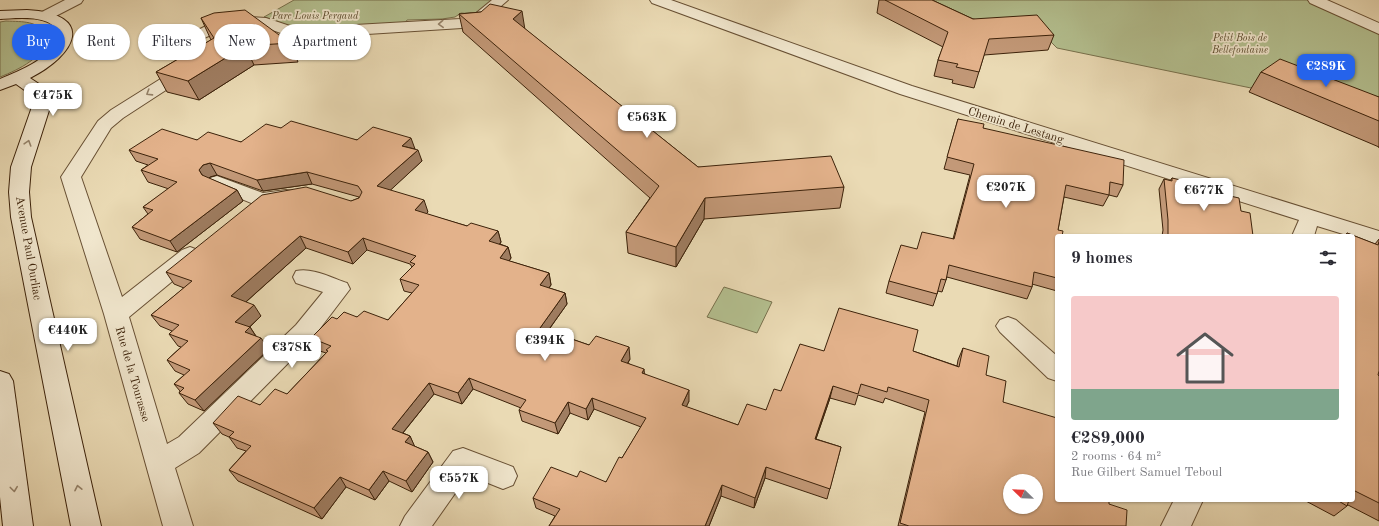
<!DOCTYPE html>
<html lang="en">
<head>
<meta charset="utf-8">
<style>
	:root { --surface:#fff; --page:#f2f2f3; --text:#2b2b33; --muted:#7c7c81; --accent:#2563eb }
	body { margin:0; font-family:"Old Standard TT",serif; background:var(--page); color:var(--text); height:100vh; display:flex; flex-direction:column; font-size:15px; white-space:nowrap }
	* { box-sizing:border-box; margin:0 }
	p { font-size:13px; color:var(--muted) }
	.icon { flex:none; width:22px; height:22px; fill:none; stroke:currentColor; stroke-width:2; stroke-linecap:round; stroke-linejoin:round }
	.map { position:relative; flex:1; overflow:hidden }
	.side { position:absolute; left:1055px; top:234px; width:300px; height:268px; display:flex; flex-direction:column; background:var(--surface); border-radius:4px; box-shadow:0 1px 3px #0004 }
	.side>* { flex:none }
	.guide { position:absolute; left:12px; top:24px; width:380px; height:36px; display:flex; gap:8px }
	.needle { width:26px; rotate:293deg }
	.tools { position:absolute; left:1003px; top:474px; display:grid; gap:8px }
	.tools a { display:grid; place-items:center; width:40px; height:40px; border-radius:50%; background:var(--surface); box-shadow:0 1px 3px #0004; font-size:20px }
	.price { position:absolute; translate:-50% -34px; padding:0 9px; border-radius:8px; background:#fff; color:#222; font-size:13px; line-height:26px; filter:drop-shadow(0 1px 2px #0008) }
	.price::after { content:''; position:absolute; left:50%; top:24px; width:12px; height:9px; margin-left:-6px; background:inherit; clip-path:polygon(0 0,100% 0,50% 100%) }
	.price.on { background:var(--accent); color:#fff }
	ul { padding:0; list-style:none }
	li { display:grid; align-content:center; gap:8px; height:212px; padding:0 16px }
	li span { display:grid; place-items:center; height:124px; border-radius:4px; color:#555 }
	li>.icon { margin-inline-start:auto }
	span .icon { width:72px; height:72px; fill:#fffc; stroke-width:1 }
	li b { font-size:17px }
	h2 { display:flex; justify-content:space-between; align-items:center; height:48px; padding:0 16px; font-size:17px }
	.chip { padding:0 14px; border-radius:18px; background:var(--surface); box-shadow:0 1px 3px #0004; font-size:14px; line-height:36px }
	.chip.on { background:var(--accent); color:#fff }
	.map>svg:first-child { display:block }
	.green { fill:#b4c090; stroke:#78714d }
	.lines { fill:none; stroke-linecap:round; stroke-linejoin:round }
	.minor-casing { stroke:#685034; stroke-width:2 }
	.tertiary-casing { stroke:#685034; stroke-width:2 }
	.secondary-casing { stroke:#3c220a; stroke-width:2 }
	.minor { fill:#f1e7ce; fill-rule:evenodd }
	.tertiary { fill:#f1e7ce; fill-rule:evenodd }
	.secondary { fill:#f1e7ce; fill-rule:evenodd }
	.wall { fill:#c39978; stroke:#3c220a }
	.shaded-wall { fill:#9f7d61; stroke:#3c220a }
	.building { fill:#e3b28b; stroke:#3c220a; fill-rule:evenodd }
	.oneway { stroke:#96846c }
	.labels { text-anchor:middle; stroke-width:3.5; stroke-linejoin:round; paint-order:stroke }
	.far-park-label { font-size:10px; font-style:italic; fill:#5a4a2c; stroke:#f1e7ce }
	.street-label { font-size:12px; fill:#3c220a; stroke:#f1e7ce }
</style>
</head>
<body>
<div class="map">
<svg width="1379" height="526" viewBox="0 0 1379 526">
	<rect width="100%" height="100%" fill="#eadab4"/>
	<filter id="stains"><feTurbulence type="fractalNoise" baseFrequency=".005" numOctaves="4"/><feColorMatrix values="0 0 0 0 .2 0 0 0 0 .09 0 0 0 0 .02 0 0 0 .5 -.17"/></filter>
	<radialGradient id="worn" r=".72"><stop offset=".6" stop-color="#630" stop-opacity="0"/><stop offset="1" stop-color="#630" stop-opacity=".3"/></radialGradient>
	<g class="green">
		<polygon points="294,0 493,0 476,14 461,13 455,17 442,19 407,20 404,25 300,30 264,17"/>
		<polygon points="910,0 1312,0 1379,31 1379,117 1272,74 1251,88 1057,48 1034,25 973,30"/>
		<path d="M6,21C24,22 36,20 49,36C43,58 20,69 0,77V22Z"/>
		<polygon points="724,287 772,302 757,333 707,317"/>
	</g>
	<g class="lines">
		<defs>
			<g id="minor">
				<path d="M492,0H508L485,20L462,28L320,37H292L264,27H249L222,30L202,39V42L212,55L206,64L123,118L111,128L81,177L122,297L182,250L190,247L198,250L201,255L198,260L129,317L167,444L179,437L296,325L323,292L296,283L293,277L296,271C312,267 332,278 347,283L350,289L312,339L199,453L175,468L193,526H163L104,314L61,177L98,121L111,110L194,58L196,55L186,43L190,34L212,23L232,18L249,17L266,18L293,27H320L460,19L475,14Z"/>
				<polygon points="650,0 671,0 912,86 1379,231 1379,245 1317,226 1314,236 1292,236 1299,220 900,94 652,3"/>
				<polygon points="1308,0 1327,0 1379,23 1379,34 1310,3"/>
				<polygon points="217,176 263,193 286,190 293,191 296,196 293,201 261,207 210,186 207,182 210,178"/>
				<polygon points="1008,317 1016,320 1057,356 1057,381 1048,378 1000,332 996,326 1000,320"/>
				<polygon points="463,448 513,467 517,476 513,485 503,489 468,475 432,526 400,526 405,516 453,451"/>
				<polygon points="1174,500 1203,500 1191,526 1161,526"/>
			</g>
			<polygon id="tertiary" points="65,0 83,0 81,3 50,19 45,20 40,19 38,16 40,13"/>
			<g id="secondary">
				<path d="M27,10C97,14 76,55 30,78L42,86L52,101L31,167L29,192L31,217L101,526H71L11,217L9,192L11,167L34,101L30,94L16,84L0,90V79C21,70 55,58 57,32C52,14 15,18 0,19V11Z"/>
				<polygon points="0,371 9,374 13,381 33,526 3,526 0,497"/>
			</g>
		</defs>
		<use href="#minor" class="minor-casing"/>
		<use href="#tertiary" class="tertiary-casing"/>
		<use href="#secondary" class="secondary-casing"/>
		<use href="#minor" class="minor"/>
		<use href="#tertiary" class="tertiary"/>
		<use href="#secondary" class="secondary"/>
	</g>
	<g class="wall">
		<polygon points="879,0 932,0 973,19 1054,35 1048,50 984,55 974,88 952,83 953,80 934,76 938,60 943,47 877,13"/>
		<polygon points="481,12 525,29 698,167 844,187 840,208 704,219 676,267 628,253 626,232 650,198 463,32 459,14"/>
		<polygon points="201,18 290,43 298,62 254,65 199,100 167,92 156,72 211,40"/>
		<polygon points="1261,72 1379,97 1379,148 1379,147 1249,92"/>
		<polygon points="958,119 983,128 1123,185 1117,197 1109,195 1103,206 1064,197 1058,230 1057,236 1057,291 1032,284 1032,287 1027,299 947,277 942,292 938,291 933,306 886,293 889,281 917,249 953,239 970,175 944,169"/>
		<polygon points="281,128 415,149 422,161 390,190 428,212 426,214 467,226 498,231 501,242 500,244 508,247 511,258 509,261 549,273 551,285 549,288 565,293 567,304 548,331 630,359 628,363 645,374 689,401 686,407 738,425 766,410 781,391 824,351 913,351 957,366 958,360 963,348 986,375 1003,402 1109,504 1126,526 898,526 925,412 885,398 883,403 858,395 855,405 830,398 816,439 841,447 827,499 765,478 754,508 721,496 709,526 549,526 555,516 536,508 533,498 577,477 606,482 622,458 641,427 594,409 588,420 570,413 558,434 522,421 519,410 521,408 473,389 462,404 434,394 403,433 410,436 414,446 428,452 433,462 412,492 389,481 375,500 346,487 322,519 238,481 229,470 246,451 237,448 229,437 222,434 213,423 287,394 326,353 317,350 311,338 337,319 357,317 388,320 412,293 404,291 400,279 412,267 410,264 367,250 353,264 306,248 246,302 261,316 250,327 256,336 269,349 204,411 188,404 179,393 180,391 174,384 184,375 175,371 167,360 181,347 178,346 169,334 172,331 160,326 151,315 184,288 174,284 166,272 359,198 359,197 312,184 263,191 217,175 210,177 208,178 237,190 243,201 177,252 140,239 132,227 148,214 143,207 169,189 148,182 141,170 148,165 136,161 129,150 197,140 241,142"/>
		<polygon points="1172,178 1195,188 1241,211 1253,236 1162,236 1163,230 1159,189 1164,179 1170,181"/>
		<polygon points="1347,233 1375,244 1379,239 1379,371 1378,375 1379,376 1379,521 1348,505 1347,506 1334,516 1304,500 1353,500 1353,236 1344,236"/>
	</g>
	<g class="shaded-wall">
		<polygon points="522,11 525,30 513,19"/>
		<polygon points="245,46 254,65 199,100 188,81"/>
		<polygon points="411,138 415,149 402,146"/>
		<polygon points="418,150 422,161 382,198 377,186"/>
		<polygon points="210,163 217,175 210,177 206,181 199,170 203,165"/>
		<polygon points="307,172 312,184 263,191 257,180"/>
		<polygon points="237,190 243,201 177,252 170,241"/>
		<polygon points="705,198 704,219 676,267 676,247"/>
		<polygon points="424,200 428,212 418,222 415,210"/>
		<polygon points="498,231 501,242 492,253 489,241"/>
		<polygon points="300,236 306,248 239,308 231,296"/>
		<polygon points="363,238 367,250 353,264 348,252"/>
		<polygon points="508,247 511,258 502,270 500,258"/>
		<polygon points="549,273 551,285 542,296 540,285"/>
		<polygon points="565,293 567,304 542,339 540,328"/>
		<polygon points="254,305 261,316 243,333 235,322"/>
		<polygon points="250,327 257,338 245,332"/>
		<polygon points="261,338 269,349 204,411 195,400"/>
		<polygon points="629,347 630,359 622,372 621,361"/>
		<polygon points="644,369 645,380 642,373"/>
		<polygon points="469,378 473,389 462,404 458,393"/>
		<polygon points="429,383 434,394 397,440 392,429"/>
		<polygon points="833,386 830,398 812,450 815,439"/>
		<polygon points="689,390 689,401 682,416 682,405"/>
		<polygon points="592,398 594,409 588,420 586,409"/>
		<polygon points="568,402 570,413 558,434 555,423"/>
		<polygon points="410,436 415,447 405,442"/>
		<polygon points="428,452 433,462 412,492 406,481"/>
		<polygon points="766,467 765,478 754,508 755,498"/>
		<polygon points="383,471 389,481 375,500 369,490"/>
		<polygon points="340,477 346,487 322,519 314,508"/>
		<polygon points="722,485 721,496 709,526 705,526"/>
	</g>
	<g class="building">
		<polygon points="885,0 932,0 973,19 1037,15 1054,35 989,39 979,72 956,67 958,64 938,60 948,32"/>
		<polygon points="490,4 522,11 513,19 698,167 831,156 844,187 705,198 676,247 626,232 659,186 459,14 481,12"/>
		<polygon points="245,10 290,43 245,46 188,81 156,72 214,38 201,18 214,13"/>
		<polygon points="1280,59 1379,97 1379,121 1261,72"/>
		<polygon points="958,119 984,124 983,128 1124,160 1123,185 1110,182 1109,195 1066,185 1058,230 1063,231 1062,236 1057,236 1057,278 1034,272 1032,287 949,265 946,280 941,279 937,294 889,281 901,245 917,249 922,232 954,239 974,164 947,157"/>
		<path d="M291,121L357,140L373,127L411,138L402,146L418,150L377,186L424,200L415,210L467,226L471,223L498,231L489,241L508,247L500,258L549,273L540,285L565,293L540,328L589,345L596,336L629,347L621,361L644,369L642,373L689,390L682,405L738,425L747,404L766,410L774,389L781,391L800,344L824,351L839,308L918,330L913,351L959,367L963,348L989,356L986,375L1006,381L1003,402L1057,418V500H1109V504L1127,510L1126,526H909L900,523L929,400L888,387L887,392L861,384L858,394L833,386L815,439L841,447L830,489L766,467L755,498L722,485L705,526H549L560,509L533,498L551,467L577,477L580,471L606,482L619,457L622,458L646,418L592,398L586,409L568,402L555,423L519,410L526,400L469,378L458,393L429,383L392,429L410,436L405,442L428,452L406,481L383,471L369,490L340,477L314,508L229,470L251,446L229,437L234,432L213,423L238,396L260,405L275,389L287,394L328,351L326,350L331,346L311,338L332,317L337,319L344,312L357,317L364,311L388,320L419,285L400,279L415,264L410,262L416,256L363,238L348,252L300,236L231,296L254,305L235,322L250,327L245,332L261,338L195,400L179,393L184,388L174,384L190,370L167,360L188,341L169,334L179,325L151,315L192,281L166,272L262,195L306,187L351,201L359,198L362,192L358,186L307,172L257,180L210,163L203,165L199,170L202,175L237,190L170,241L132,227L153,210L143,207L177,182L141,170L158,159L129,150L162,129L197,140L208,132L241,142L266,124L281,128ZM1010,481H1036V507H1010Z"/>
		<polygon points="1172,178 1194,183 1195,188 1239,198 1241,211 1250,213 1253,236 1168,236 1168,220 1164,179 1172,181"/>
		<polygon points="1347,233 1378,245 1379,242 1379,371 1378,375 1379,376 1379,503 1353,490 1353,236 1346,236"/>
		<polygon points="1337,500 1349,500 1347,506"/>
	</g>
	<defs><path id="oneway-chevron" d="M-2-3.5L2.5 0L-2 3.5" fill="none" stroke-width="1.6" stroke-linecap="round" stroke-linejoin="round"/></defs>
	<g class="oneway">
		<use href="#oneway-chevron" transform="translate(441 24) rotate(177)"/>
		<use href="#oneway-chevron" transform="translate(149 93) rotate(148)"/>
		<use href="#oneway-chevron" transform="translate(28 143) rotate(-73)"/>
		<use href="#oneway-chevron" transform="translate(78 488) rotate(-102)"/>
		<use href="#oneway-chevron" transform="translate(14 489) rotate(83)"/>
	</g>
	<g class="labels">
		<g class="far-park-label">
			<text x="315" y="19">Parc Louis Pergaud</text>
			<text x="1240" y="41">Petit Bois de<tspan x="1240" dy="12">Bellefontaine</tspan></text>
		</g>
		<g class="street-label">
			<text transform="translate(1016 125) rotate(17)" y="4">Chemin de Lestang</text>
			<text transform="translate(29 248) rotate(80)" y="4">Avenue Paul Ourliac</text>
			<text transform="translate(133 374) rotate(74)" y="4">Rue de la Tourasse</text>
		</g>
	</g>
	<rect width="100%" height="100%" filter="url(#stains)"/>
	<rect width="100%" height="100%" fill="url(#worn)"/>
</svg>
<div class="tools">
<a><svg class="needle" viewBox="-14 -14 28 28"><path d="M0-13l5 13h-10z" fill="#e53935"/><path d="M0 13l5-13h-10z" fill="#7c7c81"/></svg></a>
</div>
<b class="price on" style="left:1326px;top:88px">€289K</b>
<b class="price" style="left:53px;top:117px">€475K</b>
<b class="price" style="left:647px;top:139px">€563K</b>
<b class="price" style="left:1006px;top:209px">€207K</b>
<b class="price" style="left:1204px;top:212px">€677K</b>
<b class="price" style="left:68px;top:352px">€440K</b>
<b class="price" style="left:545px;top:362px">€394K</b>
<b class="price" style="left:292px;top:369px">€378K</b>
<b class="price" style="left:459px;top:500px">€557K</b>
<div class="guide">
<a class="chip on">Buy</a>
<a class="chip">Rent</a>
<a class="chip">Filters</a>
<a class="chip">New</a>
<a class="chip">Apartment</a>
</div>
<section class="side">
<h2>9 homes<svg class="icon" aria-label="filters" viewBox="0 0 24 24"><path d="M4 7h16M4 17h16"/><circle cx="9" cy="7" r="2"/><circle cx="15" cy="17" r="2"/></svg></h2>
<ul>
<li><span style="background:linear-gradient(#f6c9c9 75%,#7fa58c 0)"><svg class="icon" aria-label="home" viewBox="0 0 24 24"><path d="M3 11l9-7 9 7M6 9v11h12V9"/></svg></span><div><b>€289,000</b><p>2 rooms · 64 m²</p><p>Rue Gilbert Samuel Teboul</p></div></li>
</ul>
</section>
</div>
</body>
</html>
